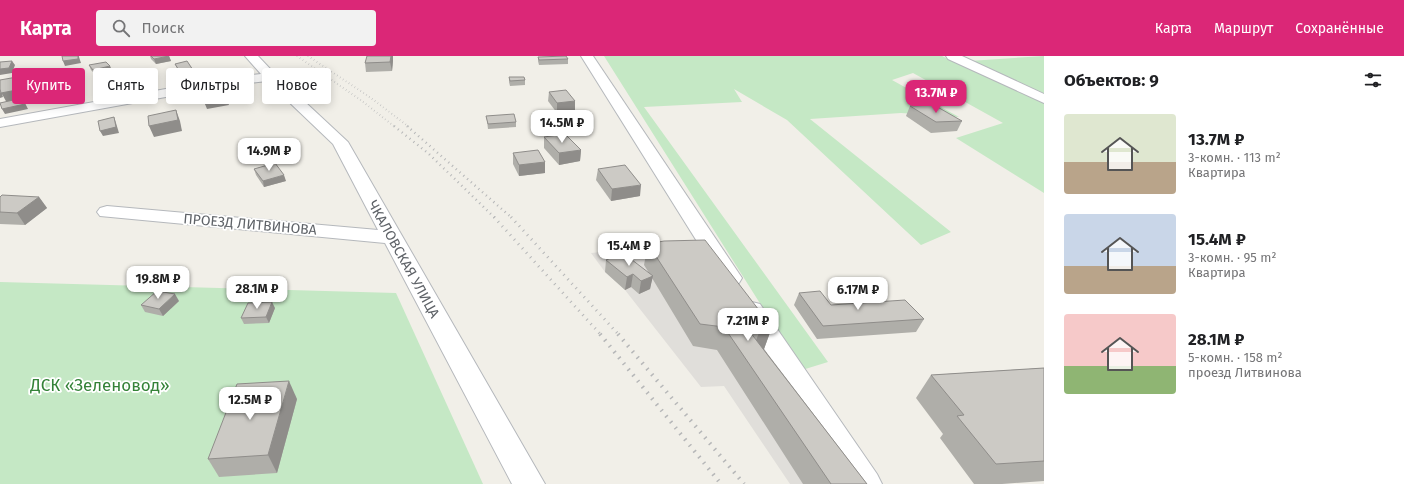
<!DOCTYPE html>
<html lang="ru">
<head>
<meta charset="utf-8">
<style>
	:root { --surface:#fff; --page:#f2f2f2; --text:#202124; --muted:#757577; --accent:#db2777 }
	body { margin:0; font-family:"Fira Sans",sans-serif; background:var(--page); color:var(--text); height:100vh; display:flex; flex-direction:column; font-size:15px; white-space:nowrap }
	* { box-sizing:border-box; margin:0 }
	p { font-size:13px; color:var(--muted) }
	.icon { flex:none; width:22px; height:22px; fill:none; stroke:currentColor; stroke-width:2; stroke-linecap:round; stroke-linejoin:round }
	.map { position:relative; flex:1; overflow:hidden }
	.side { display:flex; flex-direction:column; background:var(--surface); width:360px }
	.side>* { flex:none }
	.guide { position:absolute; left:12px; top:12px; width:380px; height:36px; display:flex; gap:8px }
	.price { position:absolute; translate:-50% -34px; padding:0 9px; border-radius:8px; background:#fff; color:#222; font-size:13px; line-height:26px; filter:drop-shadow(0 1px 2px #0008) }
	.price::after { content:''; position:absolute; left:50%; top:24px; width:12px; height:9px; margin-left:-6px; background:inherit; clip-path:polygon(0 0,100% 0,50% 100%) }
	.price.active { background:var(--accent); color:#fff }
	ul { padding:0; list-style:none }
	li { display:flex; align-items:center; gap:12px; height:100px; padding:0 20px }
	li span { display:grid; place-items:center; flex:none; width:112px; height:80px; border-radius:4px; color:#555 }
	li>.icon { margin-inline-start:auto }
	span .icon { width:48px; height:48px; fill:#fffc; stroke-width:1 }
	li b { font-size:17px }
	h2 { display:flex; justify-content:space-between; align-items:center; height:48px; padding:0 20px; font-size:17px }
	.pill { padding:0 14px; border-radius:4px; background:var(--surface); box-shadow:0 2px 10px #0003; font-size:14px; line-height:36px }
	.pill.active { background:var(--accent); color:#fff }
	header { display:flex; align-items:center; gap:24px; box-sizing:border-box; height:56px; padding:0 20px; background:var(--accent); color:#fff }
	header strong { font-size:19px }
	nav { display:flex; gap:22px; margin-inline-start:auto; font-size:14px }
	.search { width:280px; height:36px; background:var(--page); display:flex; align-items:center; gap:10px; box-sizing:border-box; padding:0 14px; border-radius:4px; color:var(--muted); font-size:15px }
	main { display:flex; flex:1; min-height:0 }
	.map>svg:first-child { display:block }
	.industrial { fill:#e0deda }
	.green { fill:#c5e8c5 }
	.lines { fill:none; stroke-linecap:round; stroke-linejoin:round }
	.minor-casing { stroke:#b5b8bc; stroke-width:2 }
	.minor { fill:#fff; fill-rule:evenodd }
	.rail-far3 { stroke:#b6b7b8; stroke-width:2; stroke-dasharray:0.5 3; stroke-linecap:butt }
	.rail-far2 { stroke:#b6b7b8; stroke-width:2.5; stroke-dasharray:1 4; stroke-linecap:butt }
	.rail-far1 { stroke:#b6b7b8; stroke-width:3; stroke-dasharray:1 5; stroke-linecap:butt }
	.rail { stroke:#b6b7b8; stroke-width:4; stroke-dasharray:1.5 6; stroke-linecap:butt }
	.wall { fill:#afaea9 }
	.shaded-wall { fill:#8f8d8a }
	.building { fill:#cccac5; stroke:#8f8d8a }
	.labels { text-anchor:middle; stroke-width:3.5; stroke-linejoin:round; paint-order:stroke }
	.street-label { font-size:14px; fill:#5f6368; stroke:#fff }
	.near-park-label { font-size:17px; fill:#348238; stroke:#fff }
</style>
</head>
<body>
<header>
<strong>Карта</strong>
<div class="search"><svg class="icon" aria-label="search" viewBox="0 0 24 24"><circle cx="10" cy="10" r="6"/><path d="M15 15l6 6"/></svg>Поиск</div>
<nav><a>Карта</a><a>Маршрут</a><a>Сохранённые</a></nav>
</header>
<main>
<div class="map">
<svg width="1044" height="428" viewBox="0 0 1044 428">
	<rect width="100%" height="100%" fill="#f1efe8"/>
	<polygon class="industrial" points="685,188 854,428 790,428 724,330 701,331 625,234 605,216 591,197"/>
	<g class="green">
		<polygon points="604,0 942,0 954,6 1044,0 1044,137 956,82 1003,67 913,17 892,24 959,61 901,57 810,63 951,176 921,189 787,64 734,33 742,46 644,51 828,306 802,314"/>
		<polygon points="0,226 396,237 483,428 0,428"/>
	</g>
	<g class="lines">
		<defs>
			<g id="minor">
				<polygon points="245,0 258,0 275,18 348,86 545,428 512,428 385,187 100,160 97,156 100,152 107,150 378,174 333,88 267,25 232,29 0,71 0,63 232,21 261,18"/>
				<polygon points="581,0 593,0 742,222 739,227 731,229 723,227"/>
				<polygon points="946,0 962,0 1044,38 1044,47 948,3"/>
				<polygon points="752,246 760,248 877,418 882,428 848,428 740,254 744,248"/>
			</g>
		</defs>
		<use href="#minor" class="minor-casing"/>
		<use href="#minor" class="minor"/>
		<g class="rail-far3">
			<polyline points="297,0 362,45 395,71"/>
			<polyline points="308,0 371,42 409,71"/>
		</g>
		<g class="rail-far2">
			<polyline points="394,70 429,98 495,162"/>
			<polyline points="407,70 512,162"/>
		</g>
		<g class="rail-far1">
			<polyline points="494,161 601,279"/>
			<polyline points="511,161 619,279"/>
		</g>
		<g class="rail">
			<polyline points="600,278 721,428"/>
			<polyline points="618,278 744,428"/>
		</g>
	</g>
	<g class="wall">
		<polygon points="150,0 169,0 171,5 156,8 151,3"/>
		<polygon points="367,0 393,0 393,5 392,15 366,16 365,7"/>
		<polygon points="538,1 568,3 568,8 539,9 538,5"/>
		<polygon points="175,8 193,14 194,18 182,21 177,12"/>
		<polygon points="89,9 110,10 112,15 95,18 91,14"/>
		<polygon points="509,21 525,24 525,29 510,30 509,26"/>
		<polygon points="549,36 575,45 575,55 557,57 548,45"/>
		<polygon points="910,50 962,65 957,75 931,77 906,60"/>
		<polygon points="486,60 516,66 516,71 488,73 487,65"/>
		<polygon points="544,81 581,94 580,105 559,109 544,92"/>
		<polygon points="513,97 545,106 545,117 519,120 513,108"/>
		<polygon points="254,113 286,125 264,131 256,119"/>
		<polygon points="598,113 640,140 611,145 596,124"/>
		<polygon points="0,141 39,141 47,152 25,169 0,168"/>
		<polygon points="648,188 772,271 764,293 867,428 803,428 717,294 693,290 652,222 650,233 639,238 631,231 625,234 605,216 606,204 649,217 644,209"/>
		<polygon points="799,237 831,249 924,263 916,276 817,283 794,249"/>
		<polygon points="179,245 163,260 145,256 141,249"/>
		<polygon points="275,252 269,267 244,268 241,262"/>
		<polygon points="1044,312 1044,425 1002,428 974,428 940,382 943,378 916,342 931,319"/>
		<polygon points="297,343 277,417 219,421 208,403"/>
	</g>
	<g class="shaded-wall">
		<polygon points="78,0 79,0 79,1 81,7 65,10 63,5"/>
		<polygon points="169,0 171,5 156,8 154,3"/>
		<polygon points="391,0 393,0 393,5 392,15 390,6"/>
		<polygon points="12,5 15,9 12,17 0,19 0,13"/>
		<polygon points="110,10 112,15 95,18 93,14"/>
		<polygon points="193,14 194,18 182,21 180,16"/>
		<polygon points="17,21 23,31 27,43 23,43 28,53 5,58 2,53 7,47 2,38 3,41 0,42 0,35 1,37"/>
		<polygon points="28,25 32,34 27,35 24,30"/>
		<polygon points="125,30 127,35 114,38 112,33"/>
		<polygon points="76,38 79,43 64,46 62,41"/>
		<polygon points="227,44 229,49 207,53 205,48"/>
		<polygon points="575,45 575,55 557,57 557,47"/>
		<polygon points="176,54 180,65 182,75 154,81 149,70"/>
		<polygon points="114,61 116,67 119,77 103,80 100,75"/>
		<polygon points="581,94 580,105 559,109 559,97"/>
		<polygon points="545,106 545,117 519,120 519,109"/>
		<polygon points="284,119 286,125 264,131 263,125"/>
		<polygon points="641,129 640,140 611,145 612,133"/>
		<polygon points="39,141 47,152 25,169 17,157"/>
		<polygon points="633,218 631,231 625,234 627,221"/>
		<polygon points="653,220 650,233 639,238 641,225"/>
		<polygon points="175,238 179,245 163,260 159,253"/>
		<polygon points="272,246 275,252 269,267 266,261"/>
		<polygon points="772,271 764,293 750,299 759,277"/>
		<polygon points="289,325 297,343 277,417 268,399"/>
	</g>
	<g class="building">
		<polygon points="62,0 78,0 78,3 63,5"/>
		<polygon points="151,0 169,0 154,3"/>
		<polygon points="367,0 391,0 390,6 365,7"/>
		<polygon points="566,0 568,3 539,4 538,1"/>
		<polygon points="12,5 9,12 0,13 0,6"/>
		<polygon points="187,5 193,14 180,16 175,8"/>
		<polygon points="106,6 110,10 93,14 89,9"/>
		<polygon points="17,21 22,33 1,37 0,33 0,24"/>
		<polygon points="509,21 524,21 525,24 510,25"/>
		<polygon points="28,25 29,29 24,30 23,26"/>
		<polygon points="123,26 125,30 112,33 110,29"/>
		<polygon points="75,34 76,38 62,41 60,37"/>
		<polygon points="566,34 575,45 557,47 549,36"/>
		<polygon points="224,38 227,44 205,48 203,42"/>
		<polygon points="22,42 25,48 2,53 0,47"/>
		<polygon points="934,49 962,65 936,66 910,50"/>
		<polygon points="176,54 178,64 149,70 148,60"/>
		<polygon points="514,58 516,66 488,68 486,60"/>
		<polygon points="114,61 116,71 100,75 98,65"/>
		<polygon points="565,78 581,94 559,97 544,81"/>
		<polygon points="538,94 545,106 519,109 513,97"/>
		<polygon points="275,107 284,119 263,125 254,113"/>
		<polygon points="625,109 641,129 612,133 598,113"/>
		<polygon points="2,139 39,141 17,157 0,156 0,141"/>
		<polygon points="705,184 772,271 759,277 750,276 867,428 831,428 724,271 700,268 648,188 664,185"/>
		<polygon points="623,197 653,220 641,225 633,218 627,221 606,204"/>
		<polygon points="157,235 175,238 159,253 141,249"/>
		<polygon points="820,235 831,249 905,244 924,263 823,270 799,237"/>
		<polygon points="272,246 266,261 241,262 248,247"/>
		<polygon points="1044,312 1044,405 996,408 957,360 964,359 931,319"/>
		<polygon points="289,325 268,399 208,403 237,328"/>
	</g>
	<g class="labels">
		<g class="street-label">
			<text transform="translate(250 168) rotate(5)" y="5">ПРОЕЗД ЛИТВИНОВА</text>
			<text transform="translate(404 203) rotate(61)" y="5">ЧКАЛОВСКАЯ УЛИЦА</text>
		</g>
		<g class="near-park-label">
			<text x="100" y="335">ДСК «Зеленовод»</text>
		</g>
	</g>
</svg>
<b class="price active" style="left:936px;top:58px">13.7M ₽</b>
<b class="price" style="left:562px;top:88px">14.5M ₽</b>
<b class="price" style="left:269px;top:116px">14.9M ₽</b>
<b class="price" style="left:629px;top:211px">15.4M ₽</b>
<b class="price" style="left:158px;top:244px">19.8M ₽</b>
<b class="price" style="left:257px;top:254px">28.1M ₽</b>
<b class="price" style="left:858px;top:255px">6.17M ₽</b>
<b class="price" style="left:748px;top:286px">7.21M ₽</b>
<b class="price" style="left:250px;top:365px">12.5M ₽</b>
<div class="guide">
<a class="pill active">Купить</a>
<a class="pill">Снять</a>
<a class="pill">Фильтры</a>
<a class="pill">Новое</a>
</div>
</div>
<section class="side">
<h2>Объектов: 9<svg class="icon" aria-label="filters" viewBox="0 0 24 24"><path d="M4 7h16M4 17h16"/><circle cx="9" cy="7" r="2"/><circle cx="15" cy="17" r="2"/></svg></h2>
<ul>
<li><span style="background:linear-gradient(#dfe7d0 60%,#b9a48a 0)"><svg class="icon" aria-label="home" viewBox="0 0 24 24"><path d="M3 11l9-7 9 7M6 9v11h12V9"/></svg></span><div><b>13.7M ₽</b><p>3-комн. · 113 m²</p><p>Квартира</p></div></li>
<li><span style="background:linear-gradient(#c9d6e8 65%,#b9a48a 0)"><svg class="icon" aria-label="home" viewBox="0 0 24 24"><path d="M3 11l9-7 9 7M6 9v11h12V9"/></svg></span><div><b>15.4M ₽</b><p>3-комн. · 95 m²</p><p>Квартира</p></div></li>
<li><span style="background:linear-gradient(#f6c9c9 65%,#8fb573 0)"><svg class="icon" aria-label="home" viewBox="0 0 24 24"><path d="M3 11l9-7 9 7M6 9v11h12V9"/></svg></span><div><b>28.1M ₽</b><p>5-комн. · 158 m²</p><p>проезд Литвинова</p></div></li>
</ul>
</section>
</main>
</body>
</html>
